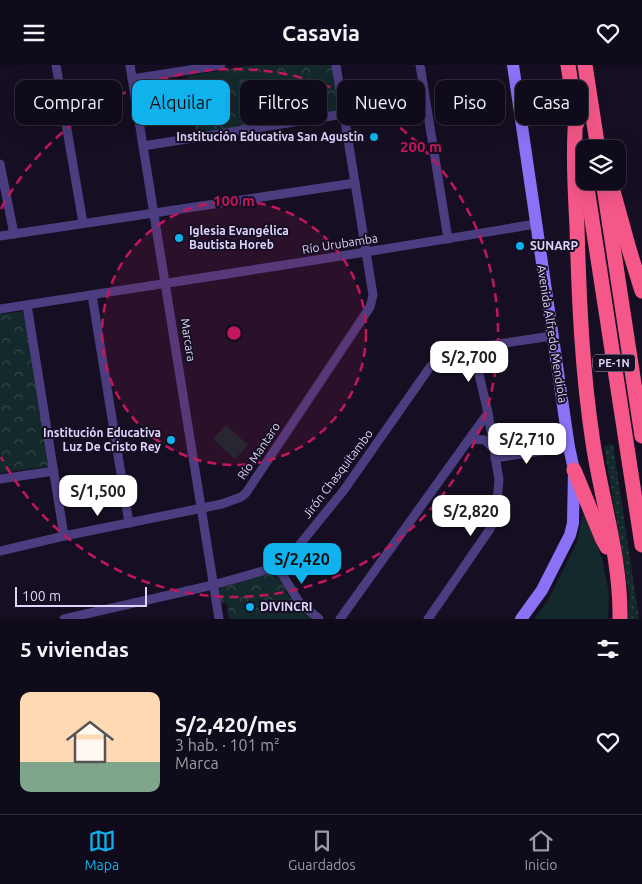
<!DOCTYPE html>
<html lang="es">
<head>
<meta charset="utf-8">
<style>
	:root { --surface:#100b1a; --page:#191423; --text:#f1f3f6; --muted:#9c9ba2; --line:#302b39; --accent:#0fb2ed }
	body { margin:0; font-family:Ubuntu,sans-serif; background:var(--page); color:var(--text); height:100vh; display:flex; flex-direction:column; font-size:19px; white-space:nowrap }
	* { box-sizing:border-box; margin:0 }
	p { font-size:16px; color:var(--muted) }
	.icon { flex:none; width:28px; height:28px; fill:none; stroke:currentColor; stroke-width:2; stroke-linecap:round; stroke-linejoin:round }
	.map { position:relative; height:554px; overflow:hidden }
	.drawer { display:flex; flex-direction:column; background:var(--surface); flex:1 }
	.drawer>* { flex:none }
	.top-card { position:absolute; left:15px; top:15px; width:612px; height:45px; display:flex; gap:10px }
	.buttons { position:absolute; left:576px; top:75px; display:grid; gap:10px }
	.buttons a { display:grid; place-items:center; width:50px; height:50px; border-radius:10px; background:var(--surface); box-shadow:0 5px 20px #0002,0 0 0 1px var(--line); font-size:25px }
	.scale { position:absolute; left:15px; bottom:12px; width:132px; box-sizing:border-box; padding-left:5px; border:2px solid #dfd4fc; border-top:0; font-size:14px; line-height:18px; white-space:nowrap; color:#dfd4fc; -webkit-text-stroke:4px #160f23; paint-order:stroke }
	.price { position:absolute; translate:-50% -42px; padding:0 11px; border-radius:10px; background:#fff; color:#222; font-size:16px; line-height:32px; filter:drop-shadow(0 1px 2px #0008) }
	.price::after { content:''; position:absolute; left:50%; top:30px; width:15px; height:11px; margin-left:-8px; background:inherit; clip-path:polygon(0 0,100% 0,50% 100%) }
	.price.on { background:var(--accent); color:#111 }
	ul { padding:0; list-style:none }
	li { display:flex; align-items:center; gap:15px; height:125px; padding:0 20px }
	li+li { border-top:1px solid var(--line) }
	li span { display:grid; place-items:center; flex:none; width:140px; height:100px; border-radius:10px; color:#555 }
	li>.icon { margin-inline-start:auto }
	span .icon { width:60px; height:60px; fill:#fffc; stroke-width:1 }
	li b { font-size:21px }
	h2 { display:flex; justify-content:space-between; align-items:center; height:60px; padding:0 20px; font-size:21px }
	.pill { padding:0 18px; border-radius:10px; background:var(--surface); box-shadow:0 5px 20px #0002,0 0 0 1px var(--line); font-size:18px; line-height:45px }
	.pill.on { background:var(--accent); color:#111 }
	header { display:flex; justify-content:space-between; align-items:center; height:65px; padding:0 20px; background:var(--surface); font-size:22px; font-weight:700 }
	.dock { display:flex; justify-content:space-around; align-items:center; height:70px; border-top:1px solid var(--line); background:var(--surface); font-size:14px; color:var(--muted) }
	.dock a { display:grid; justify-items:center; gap:2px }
	.dock .on { color:var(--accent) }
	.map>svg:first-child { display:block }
	.grass { fill:url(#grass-dots) }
	.forest { fill:url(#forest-crowns) }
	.garden { fill:#13292c }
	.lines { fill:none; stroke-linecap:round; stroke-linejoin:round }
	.minor { stroke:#4b3d7f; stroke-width:9 }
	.secondary { stroke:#8a71f6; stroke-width:12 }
	.motorway { stroke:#f45788; stroke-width:15 }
	.ring { fill:none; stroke:#c2185b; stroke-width:2.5; stroke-dasharray:9 6 }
	.poi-dot { fill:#0fb2ed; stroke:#160f23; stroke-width:2 }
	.labels { text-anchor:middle; stroke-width:4; stroke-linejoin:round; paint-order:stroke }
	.shield { fill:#160f23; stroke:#a399bb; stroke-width:1 }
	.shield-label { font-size:11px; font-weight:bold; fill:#dfd4fc }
	.poi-label { font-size:12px; font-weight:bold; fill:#dfd4fc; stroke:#160f23; text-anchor:start }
	.street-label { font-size:12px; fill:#dfd4fc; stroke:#160f23 }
	.centre { fill:#c2185b; stroke:#160f23; stroke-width:2.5 }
	.ring-label { font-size:15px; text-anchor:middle; font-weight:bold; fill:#c2185b; stroke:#160f23; stroke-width:4; stroke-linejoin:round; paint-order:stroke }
</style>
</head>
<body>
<header><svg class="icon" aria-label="menu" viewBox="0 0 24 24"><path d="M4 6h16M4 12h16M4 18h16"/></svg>Casavia<svg class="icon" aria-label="heart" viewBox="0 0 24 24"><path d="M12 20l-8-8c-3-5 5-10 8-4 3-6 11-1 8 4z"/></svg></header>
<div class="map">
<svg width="642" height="554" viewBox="0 0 642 554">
	<defs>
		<pattern id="grass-dots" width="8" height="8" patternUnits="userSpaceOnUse" patternTransform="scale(1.25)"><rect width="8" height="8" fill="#13292c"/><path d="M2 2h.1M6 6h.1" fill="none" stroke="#35474c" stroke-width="1.8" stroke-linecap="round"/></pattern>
		<pattern id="forest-crowns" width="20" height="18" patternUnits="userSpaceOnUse" patternTransform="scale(1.25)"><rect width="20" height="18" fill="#13292c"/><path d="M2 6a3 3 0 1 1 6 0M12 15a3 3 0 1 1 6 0" fill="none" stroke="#35474c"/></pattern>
	</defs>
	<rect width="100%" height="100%" fill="#160f23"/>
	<polygon class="grass" points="613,379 639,554 628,554 629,529 604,381"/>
	<g class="forest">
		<polygon points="254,0 332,0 340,46 196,69 187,11"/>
		<polygon points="25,246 50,401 0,408 0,249"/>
		<path d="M269,508C283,510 283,524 291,534C297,542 305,548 312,554H229L227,538L221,539L219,526L223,521Z"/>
	</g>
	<g class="garden">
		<polygon points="226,360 248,380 235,394 213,374"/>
		<polygon points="583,447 602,493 609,529 608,554 534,554 548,535 577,477"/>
	</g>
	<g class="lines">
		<g class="minor">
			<polyline points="56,0 83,158"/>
			<polyline points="130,0 219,554"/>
			<polyline points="420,0 448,174"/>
			<polyline points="132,14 221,0"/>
			<polyline points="143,81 344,49"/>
			<polyline points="0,99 14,169"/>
			<polyline points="0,171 355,118"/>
			<polyline points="92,230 129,458"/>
			<polyline points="27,240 64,471"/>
			<path d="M0,244C178,216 357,190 535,159"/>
			<polyline points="468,376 471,374 485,375 493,383"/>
			<polyline points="495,393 569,382"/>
			<polyline points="0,414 54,406"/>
			<polyline points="0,486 64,471 222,439 241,432 246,428 370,242 373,230 336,0"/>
			<polyline points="273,503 282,509 299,537 319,554"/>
			<path d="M64,554L213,520L273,503L288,494L344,425L430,302C439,294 446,289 458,285L552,271"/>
			<polyline points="340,554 488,348"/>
			<polyline points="428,554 490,464 496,448 499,415 488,348 473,283"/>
		</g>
		<polyline class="secondary" points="513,0 569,382 574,405 573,458 570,470 542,525 521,554"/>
		<g class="motorway">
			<polyline points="568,0 577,58"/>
			<polyline points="585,0 598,84"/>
			<path d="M576,49C573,87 575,124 577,162C579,235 582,306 593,378C602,437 621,494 620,554"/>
			<polyline points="586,116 642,480"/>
			<polyline points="603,116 642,371"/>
			<polyline points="613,126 629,184 642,226"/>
			<polyline points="574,405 602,473 607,482"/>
		</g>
	</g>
	<circle cx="234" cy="268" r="132" fill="#c2185b" fill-opacity=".12"/>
	<g class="ring">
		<circle cx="234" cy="268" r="132"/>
		<path d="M1 144A264 264 0 1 1 1 392"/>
	</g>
	<g class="poi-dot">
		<circle cx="374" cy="72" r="5"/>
		<circle cx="179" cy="173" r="5"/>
		<circle cx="520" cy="181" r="5"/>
		<circle cx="171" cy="375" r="5"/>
		<circle cx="250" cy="542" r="5"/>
	</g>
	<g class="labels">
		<rect class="shield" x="593" y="289.5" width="42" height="17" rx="4"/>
		<g class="shield-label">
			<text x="614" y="302">PE-1N</text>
		</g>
		<g class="poi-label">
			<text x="364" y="76" text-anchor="end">Institución Educativa San Agustin</text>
			<text x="189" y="170">Iglesia Evangélica<tspan x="189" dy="14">Bautista Horeb</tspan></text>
			<text x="530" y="185">SUNARP</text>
			<text x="161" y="372" text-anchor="end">Institución Educativa<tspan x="161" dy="14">Luz De Cristo Rey</tspan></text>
			<text x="260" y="546">DIVINCRI</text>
		</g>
		<g class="street-label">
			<text transform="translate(340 179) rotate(-9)" y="4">Río Urubamba</text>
			<text transform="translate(552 269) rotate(81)" y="4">Avenida Alfredo Mendiola</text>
			<text transform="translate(188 275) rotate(81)" y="4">Marcara</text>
			<text transform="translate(259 386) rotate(-56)" y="4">Río Mantaro</text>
			<text transform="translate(338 409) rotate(-53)" y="4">Jirón Chasquitambo</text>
		</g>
	</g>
	<circle cx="234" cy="268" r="8" class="centre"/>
	<g class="ring-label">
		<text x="421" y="87">200 m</text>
		<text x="234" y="141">100 m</text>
	</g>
</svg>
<div class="buttons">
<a><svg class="icon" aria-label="layers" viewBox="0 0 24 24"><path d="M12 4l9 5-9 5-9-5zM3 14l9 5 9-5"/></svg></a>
</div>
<div class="scale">100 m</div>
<b class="price" style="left:469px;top:318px">S/2,700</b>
<b class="price" style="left:527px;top:400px">S/2,710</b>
<b class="price" style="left:98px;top:452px">S/1,500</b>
<b class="price" style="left:471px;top:472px">S/2,820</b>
<b class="price on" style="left:302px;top:520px">S/2,420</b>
<div class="top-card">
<a class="pill">Comprar</a>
<a class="pill on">Alquilar</a>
<a class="pill">Filtros</a>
<a class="pill">Nuevo</a>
<a class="pill">Piso</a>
<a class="pill">Casa</a>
</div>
</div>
<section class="drawer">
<h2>5 viviendas<svg class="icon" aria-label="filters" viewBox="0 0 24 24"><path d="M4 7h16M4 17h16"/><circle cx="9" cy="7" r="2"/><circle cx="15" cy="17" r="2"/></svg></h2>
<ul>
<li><span style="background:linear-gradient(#ffd9b3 70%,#7fa58c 0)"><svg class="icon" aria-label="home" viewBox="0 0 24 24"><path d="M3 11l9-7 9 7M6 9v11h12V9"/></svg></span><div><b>S/2,420/mes</b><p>3 hab. · 101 m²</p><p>Marca</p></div><svg class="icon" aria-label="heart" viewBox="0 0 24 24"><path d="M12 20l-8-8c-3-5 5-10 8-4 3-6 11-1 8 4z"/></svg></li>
</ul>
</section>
<nav class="dock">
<a class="on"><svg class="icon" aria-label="map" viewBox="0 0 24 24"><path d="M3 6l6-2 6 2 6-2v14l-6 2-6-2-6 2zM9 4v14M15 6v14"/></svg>Mapa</a>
<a><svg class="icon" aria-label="saved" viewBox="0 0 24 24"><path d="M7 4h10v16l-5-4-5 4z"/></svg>Guardados</a>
<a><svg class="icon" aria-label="home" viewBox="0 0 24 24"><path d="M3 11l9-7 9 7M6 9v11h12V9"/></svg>Inicio</a>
</nav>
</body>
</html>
